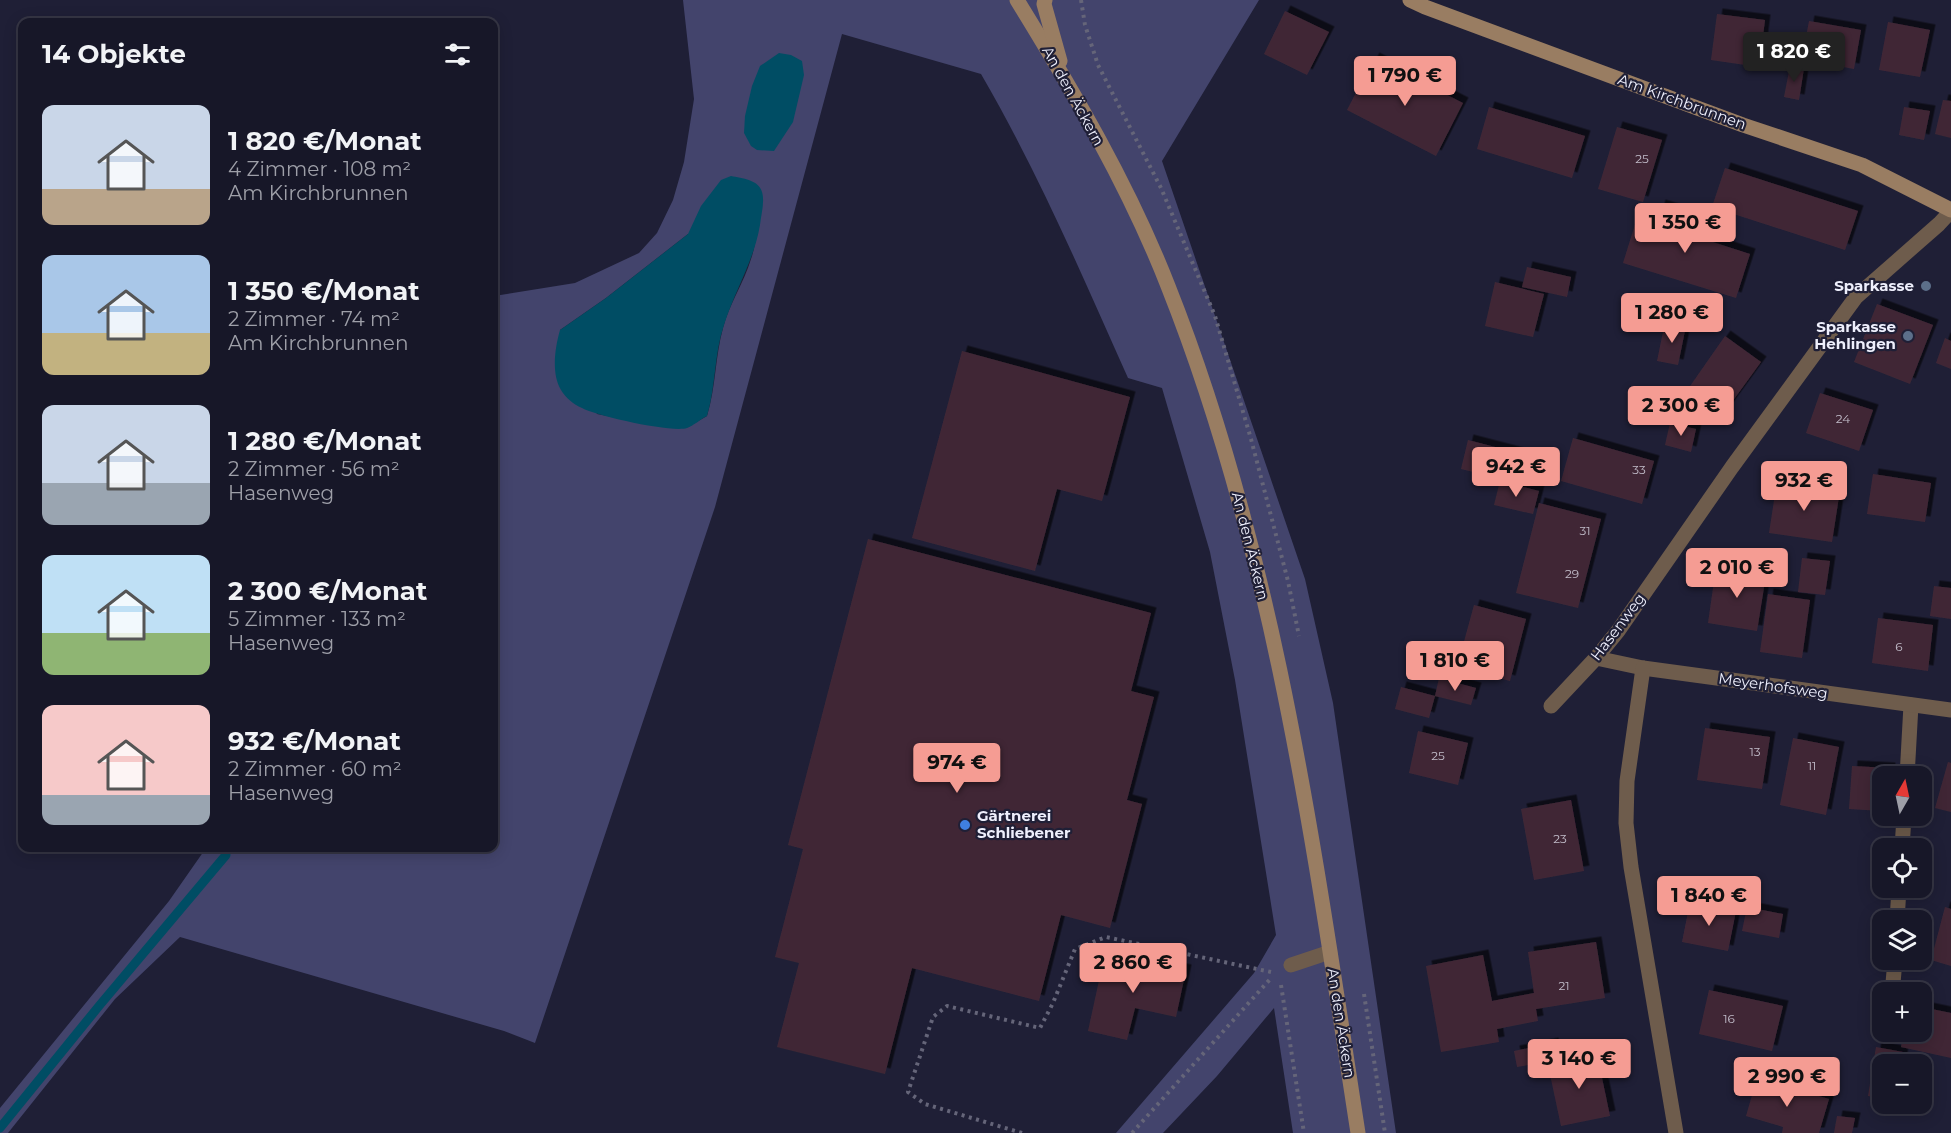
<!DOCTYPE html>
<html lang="de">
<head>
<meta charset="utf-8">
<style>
	:root { --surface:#171728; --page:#242434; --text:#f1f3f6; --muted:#9e9fa8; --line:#363645; --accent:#f59c93 }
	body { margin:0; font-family:Montserrat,sans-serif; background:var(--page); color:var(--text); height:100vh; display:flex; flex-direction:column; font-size:22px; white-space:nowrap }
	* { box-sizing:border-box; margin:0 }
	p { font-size:20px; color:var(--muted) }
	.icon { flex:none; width:33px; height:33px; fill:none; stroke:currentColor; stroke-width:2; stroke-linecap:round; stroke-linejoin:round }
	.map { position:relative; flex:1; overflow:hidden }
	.side { position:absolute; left:18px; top:18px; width:480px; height:834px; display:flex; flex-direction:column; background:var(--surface); border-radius:12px; box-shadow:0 3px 15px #0003,0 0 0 2px var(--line) }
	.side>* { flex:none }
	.needle { width:39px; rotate:9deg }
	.tools { position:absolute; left:1872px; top:766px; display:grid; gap:12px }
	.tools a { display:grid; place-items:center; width:60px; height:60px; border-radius:12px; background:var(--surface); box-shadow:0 3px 15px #0003,0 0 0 2px var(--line); font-size:30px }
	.price { position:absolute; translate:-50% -51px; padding:0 14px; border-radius:6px; background:var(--accent); color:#111; font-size:20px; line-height:39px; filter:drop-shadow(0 2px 3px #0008) }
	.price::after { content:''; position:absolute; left:50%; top:36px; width:18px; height:14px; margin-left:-9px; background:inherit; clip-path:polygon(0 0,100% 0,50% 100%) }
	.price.current { background:#222; color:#fff }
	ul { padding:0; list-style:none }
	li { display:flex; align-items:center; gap:18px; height:150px; padding:0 24px }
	li span { display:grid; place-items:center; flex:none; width:168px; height:120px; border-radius:12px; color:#555 }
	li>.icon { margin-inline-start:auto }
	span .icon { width:72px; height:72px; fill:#fffc; stroke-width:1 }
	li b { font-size:26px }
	h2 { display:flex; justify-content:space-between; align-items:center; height:72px; padding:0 24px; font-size:26px }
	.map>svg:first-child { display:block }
	.green { fill:#43446c; fill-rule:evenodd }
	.water { fill:#004d64 }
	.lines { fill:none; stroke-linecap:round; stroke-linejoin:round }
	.stream { stroke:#004d64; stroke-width:9 }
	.building { fill:#402836; filter:url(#shadow) }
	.path { stroke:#656579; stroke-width:4; stroke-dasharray:3 4.5; stroke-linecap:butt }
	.lane { stroke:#6e5c4c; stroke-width:15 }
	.street { stroke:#6e5c4c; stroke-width:15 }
	.secondary { stroke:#997d62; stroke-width:15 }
	.service-dot { fill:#5c6f8a; stroke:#1f1f36; stroke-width:2 }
	.shop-dot { fill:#3f7fe0; stroke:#1f1f36; stroke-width:2 }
	.labels { text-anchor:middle; stroke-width:4.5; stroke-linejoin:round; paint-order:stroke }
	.number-label { font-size:12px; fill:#c2bdca }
	.street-label { font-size:15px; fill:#eeeffc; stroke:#1f1f36 }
	.poi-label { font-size:15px; font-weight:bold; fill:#eeeffc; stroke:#1f1f36; text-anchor:end }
</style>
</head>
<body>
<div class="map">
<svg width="1951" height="1133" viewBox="0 0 1951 1133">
	<defs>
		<filter id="shadow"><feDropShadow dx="5.5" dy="-5.5" stdDeviation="0" flood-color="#0009"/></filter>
	</defs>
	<rect width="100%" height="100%" fill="#1f1f36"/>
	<path class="green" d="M683,0H1259L1162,161L1305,579L1333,703L1396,1133H1293L1274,1008L1217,1076L1163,1133H1116L1254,973L1276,935L1235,680L1210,552L1162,388L1128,378C1082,275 1038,172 981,74L842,34L715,507L535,1043L504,1031L180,937L115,999L8,1133H0V1108L169,901L206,848H494V296L575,283L639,253L657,233L673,200L684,162L694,99ZM758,232C755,241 754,251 751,259C744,283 729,304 723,328C715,357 716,387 707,416L686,428L660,426L597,414L560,330L606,298L688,234Z"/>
	<g class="water">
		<polygon points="779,53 791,55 802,61 804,75 793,122 774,151 757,150 751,146 744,133 745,116 752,86 760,66"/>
		<path d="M731,176C742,178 759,180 762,192C765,202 761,215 760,225C754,261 735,290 724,325C714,354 716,386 707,416C701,419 693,426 687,428C672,433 597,416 582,408C573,404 566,398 561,390C551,373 555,348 560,330L606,298L688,234L701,206L721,180Z"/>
	</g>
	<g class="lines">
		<polyline class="stream" points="0,1128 99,1006 226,855"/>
	</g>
	<g class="building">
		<polygon points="1285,11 1329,32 1307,75 1264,54"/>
		<polygon points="1717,14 1765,20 1759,67 1711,60"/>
		<polygon points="1809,21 1861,30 1854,69 1802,59"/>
		<polygon points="1888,22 1930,30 1920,77 1879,70"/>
		<polygon points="1374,58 1463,103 1436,156 1347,110"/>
		<polygon points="1790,66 1804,68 1799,100 1784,97"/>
		<polygon points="1943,100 1951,101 1951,138 1935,134"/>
		<polygon points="1489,107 1585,136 1572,178 1477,149"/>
		<polygon points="1904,107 1930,111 1924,140 1899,135"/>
		<polygon points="1617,127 1662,140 1643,202 1598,189"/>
		<polygon points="1725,168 1858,211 1845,250 1712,207"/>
		<polygon points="1660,205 1697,216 1691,235 1750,254 1736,298 1623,263 1637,218 1655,223"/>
		<polygon points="1527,267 1571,277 1567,297 1522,287"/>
		<polygon points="1495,282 1544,294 1533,337 1485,326"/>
		<polygon points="1877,304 1933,325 1910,384 1854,362"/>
		<polygon points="1665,322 1686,326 1678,365 1657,361"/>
		<polygon points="1725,336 1761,362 1716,424 1681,399"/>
		<polygon points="1945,338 1951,341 1951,369 1936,363"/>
		<polygon points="962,351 1130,397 1102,501 1057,489 1035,571 912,538"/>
		<polygon points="1820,393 1873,410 1859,451 1806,433"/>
		<polygon points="1670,423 1696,429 1691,452 1665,445"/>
		<polygon points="1573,438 1654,461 1642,504 1561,481"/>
		<polygon points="1468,440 1530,456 1523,484 1461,469"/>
		<polygon points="1873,474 1931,483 1925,522 1867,514"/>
		<polygon points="1500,481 1539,491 1533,514 1494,505"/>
		<polygon points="1777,481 1840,490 1832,542 1769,533"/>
		<polygon points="1539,503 1601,519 1578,608 1516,593"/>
		<polygon points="868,539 1151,613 1131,691 1154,697 1127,800 1142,804 1110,928 1061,915 1039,1001 912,968 885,1074 777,1047 799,963 775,957 803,849 788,845"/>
		<polygon points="1802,558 1830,561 1825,595 1798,592"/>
		<polygon points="1716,567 1766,575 1757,631 1708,623"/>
		<polygon points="1934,586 1951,588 1951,619 1930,616"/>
		<polygon points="1768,594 1810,600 1802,658 1760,652"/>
		<polygon points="1474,605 1526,619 1510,681 1457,667"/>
		<polygon points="1878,618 1933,625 1928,671 1872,663"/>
		<polygon points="1439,678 1476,688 1471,705 1435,696"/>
		<polygon points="1401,687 1435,696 1429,718 1395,709"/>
		<polygon points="1705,728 1770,737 1762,789 1697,780"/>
		<polygon points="1418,731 1468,743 1458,785 1409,773"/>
		<polygon points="1793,738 1839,747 1826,815 1780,805"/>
		<polygon points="1948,762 1951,763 1951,812 1935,808"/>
		<polygon points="1852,766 1890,768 1889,777 1882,777 1882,811 1849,809"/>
		<polygon points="1571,800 1584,871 1534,880 1521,809"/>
		<polygon points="1690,902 1736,911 1728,951 1682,942"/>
		<polygon points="1747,907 1783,914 1779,938 1742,931"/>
		<polygon points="1945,907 1951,909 1951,966 1931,960"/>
		<polygon points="1596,942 1605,998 1536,1009 1538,1021 1497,1029 1499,1042 1441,1052 1426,966 1483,955 1492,1001 1534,993 1528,952"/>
		<polygon points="1105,953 1186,970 1176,1017 1135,1008 1127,1040 1088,1031"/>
		<polygon points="1709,990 1783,1006 1772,1051 1699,1034"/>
		<polygon points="1922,1007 1951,1013 1951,1058 1901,1047 1904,1032 1922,1032"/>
		<polygon points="1553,1043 1556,1060 1517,1067 1514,1051"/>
		<polygon points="1876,1047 1903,1052 1901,1065 1882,1065 1882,1098 1868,1096"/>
		<polygon points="1597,1054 1610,1116 1561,1126 1548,1065"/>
		<polygon points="1757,1078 1829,1099 1819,1133 1782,1133 1783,1127 1746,1116"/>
		<polygon points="1837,1116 1855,1118 1852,1133 1834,1133"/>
	</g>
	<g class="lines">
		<g class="path">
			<polyline points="1081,0 1085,25 1098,65 1161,188 1215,316 1251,439 1288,581 1299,636"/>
			<polyline points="1281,985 1304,1133"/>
			<polyline points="1364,994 1385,1133"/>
			<polyline points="1022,1133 925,1104 908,1092 933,1017 947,1006 1040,1028 1053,1003 1075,949 1106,937 1271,972"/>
			<polyline points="1132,1133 1272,977"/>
		</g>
		<g class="lane">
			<polyline points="1907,777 1911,705"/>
			<polyline points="1902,849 1904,816"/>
			<polyline points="1897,921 1899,888"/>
			<polyline points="1291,965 1330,952"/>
			<polyline points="1893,983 1895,960"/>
		</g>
		<g class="street">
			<polyline points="1596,658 1643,668 1951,710"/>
			<polyline points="1643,668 1627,781 1626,823 1631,867 1676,1133"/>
			<polyline points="1551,706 1596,658 1618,631 1732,467 1856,297 1939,224 1951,211"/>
		</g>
		<g class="secondary">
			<path d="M1017,0C1073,91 1129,186 1168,286C1275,555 1314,848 1358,1133"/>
			<polyline points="1045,0 1044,4 1060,61"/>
			<polyline points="1410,0 1425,7 1743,125 1862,165 1951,210"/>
		</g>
	</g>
	<g class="service-dot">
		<circle cx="1926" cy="286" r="6"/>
		<circle cx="1908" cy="336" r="6"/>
	</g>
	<circle class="shop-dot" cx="965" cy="825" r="6"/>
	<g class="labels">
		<g class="number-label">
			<text x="1642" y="163">25</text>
			<text x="1843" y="423">24</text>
			<text x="1639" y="474">33</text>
			<text x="1585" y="535">31</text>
			<text x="1572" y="578">29</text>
			<text x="1899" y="651">6</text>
			<text x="1755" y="756">13</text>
			<text x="1438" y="760">25</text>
			<text x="1812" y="770">11</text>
			<text x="1560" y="843">23</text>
			<text x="1564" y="990">21</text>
			<text x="1729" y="1023">16</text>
		</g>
		<g class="street-label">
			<text transform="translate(1073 96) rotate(61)" y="5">An den Äckern</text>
			<text transform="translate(1682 102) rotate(20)" y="5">Am Kirchbrunnen</text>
			<text transform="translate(1250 546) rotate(76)" y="5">An den Äckern</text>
			<text transform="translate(1618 627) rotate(-53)" y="5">Hasenweg</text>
			<text transform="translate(1773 686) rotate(8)" y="5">Meyerhofsweg</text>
			<text transform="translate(1341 1023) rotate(81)" y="5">An den Äckern</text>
		</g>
		<g class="poi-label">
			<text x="1914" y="291">Sparkasse</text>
			<text x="1896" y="332">Sparkasse<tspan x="1896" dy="17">Hehlingen</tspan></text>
			<text x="977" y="821" text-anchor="start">Gärtnerei<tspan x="977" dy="17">Schliebener</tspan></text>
		</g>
	</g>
</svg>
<div class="tools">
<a><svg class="needle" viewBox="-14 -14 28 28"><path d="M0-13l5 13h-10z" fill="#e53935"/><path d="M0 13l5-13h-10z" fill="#9e9fa8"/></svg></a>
<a><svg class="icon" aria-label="locate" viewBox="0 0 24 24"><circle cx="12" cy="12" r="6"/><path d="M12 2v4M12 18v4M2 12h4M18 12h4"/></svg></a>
<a><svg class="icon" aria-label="layers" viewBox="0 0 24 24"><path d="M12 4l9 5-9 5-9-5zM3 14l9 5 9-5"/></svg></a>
<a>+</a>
<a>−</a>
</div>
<b class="price current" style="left:1794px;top:83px">1 820 €</b>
<b class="price" style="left:1405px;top:107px">1 790 €</b>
<b class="price" style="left:1685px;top:254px">1 350 €</b>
<b class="price" style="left:1672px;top:344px">1 280 €</b>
<b class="price" style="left:1681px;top:437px">2 300 €</b>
<b class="price" style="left:1516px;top:498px">942 €</b>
<b class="price" style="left:1804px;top:512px">932 €</b>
<b class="price" style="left:1737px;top:599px">2 010 €</b>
<b class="price" style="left:1455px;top:692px">1 810 €</b>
<b class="price" style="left:957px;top:794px">974 €</b>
<b class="price" style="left:1709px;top:927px">1 840 €</b>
<b class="price" style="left:1133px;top:994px">2 860 €</b>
<b class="price" style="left:1579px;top:1090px">3 140 €</b>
<b class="price" style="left:1787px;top:1108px">2 990 €</b>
<section class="side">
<h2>14 Objekte<svg class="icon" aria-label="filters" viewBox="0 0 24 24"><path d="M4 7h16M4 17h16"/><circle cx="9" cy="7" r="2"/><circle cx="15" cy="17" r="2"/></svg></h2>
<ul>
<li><span style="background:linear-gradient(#c9d6e8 70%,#b9a48a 0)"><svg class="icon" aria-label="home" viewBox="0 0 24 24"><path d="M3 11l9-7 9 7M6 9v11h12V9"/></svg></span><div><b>1 820 €/Monat</b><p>4 Zimmer · 108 m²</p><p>Am Kirchbrunnen</p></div></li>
<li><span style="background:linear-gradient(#a9c7e8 65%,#c2b280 0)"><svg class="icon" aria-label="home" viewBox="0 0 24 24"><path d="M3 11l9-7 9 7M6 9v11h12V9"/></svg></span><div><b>1 350 €/Monat</b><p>2 Zimmer · 74 m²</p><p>Am Kirchbrunnen</p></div></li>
<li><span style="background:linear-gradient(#c9d6e8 65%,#9aa5b1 0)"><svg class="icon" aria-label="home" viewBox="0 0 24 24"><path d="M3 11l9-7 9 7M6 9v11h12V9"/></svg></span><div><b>1 280 €/Monat</b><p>2 Zimmer · 56 m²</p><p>Hasenweg</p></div></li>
<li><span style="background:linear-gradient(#bfe0f5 65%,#8fb573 0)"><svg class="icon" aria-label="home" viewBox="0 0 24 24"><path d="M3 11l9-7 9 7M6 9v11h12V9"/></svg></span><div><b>2 300 €/Monat</b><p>5 Zimmer · 133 m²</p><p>Hasenweg</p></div></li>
<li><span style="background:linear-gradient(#f6c9c9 75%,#9aa5b1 0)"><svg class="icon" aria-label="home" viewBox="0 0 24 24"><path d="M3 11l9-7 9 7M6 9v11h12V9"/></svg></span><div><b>932 €/Monat</b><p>2 Zimmer · 60 m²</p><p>Hasenweg</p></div></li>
</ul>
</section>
</div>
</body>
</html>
